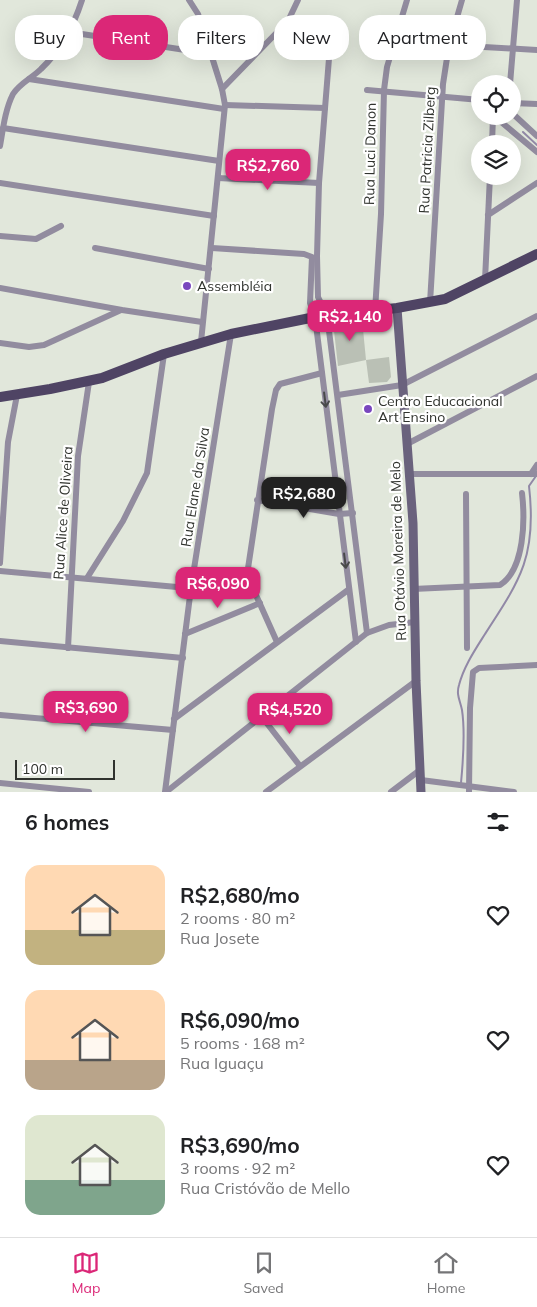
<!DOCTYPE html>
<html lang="en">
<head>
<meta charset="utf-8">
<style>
	:root { --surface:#fff; --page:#f6f6f6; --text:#202124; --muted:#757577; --line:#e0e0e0; --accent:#db2777 }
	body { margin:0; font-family:Mulish,sans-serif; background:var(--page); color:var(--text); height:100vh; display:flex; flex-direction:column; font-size:19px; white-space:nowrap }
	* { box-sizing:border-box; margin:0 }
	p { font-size:16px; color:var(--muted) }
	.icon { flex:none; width:28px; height:28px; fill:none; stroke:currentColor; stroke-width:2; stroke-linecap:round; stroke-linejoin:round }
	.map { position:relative; height:792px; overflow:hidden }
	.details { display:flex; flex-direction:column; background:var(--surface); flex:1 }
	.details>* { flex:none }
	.banner { position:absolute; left:15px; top:15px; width:508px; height:45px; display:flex; gap:10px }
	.tools { position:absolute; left:471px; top:75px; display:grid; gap:10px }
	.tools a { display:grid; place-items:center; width:50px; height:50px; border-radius:50%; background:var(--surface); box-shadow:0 5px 20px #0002; font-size:25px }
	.scale { position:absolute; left:15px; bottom:12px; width:100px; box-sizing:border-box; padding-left:5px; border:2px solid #30332e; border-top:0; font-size:14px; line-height:18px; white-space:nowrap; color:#30332e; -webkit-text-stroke:4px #fff; paint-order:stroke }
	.price { position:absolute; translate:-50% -42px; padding:0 11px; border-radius:10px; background:var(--accent); color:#fff; font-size:16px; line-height:32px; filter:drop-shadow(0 1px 2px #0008) }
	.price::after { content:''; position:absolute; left:50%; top:30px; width:15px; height:11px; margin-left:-8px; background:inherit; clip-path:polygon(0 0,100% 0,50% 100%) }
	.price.selected { background:#222; color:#fff }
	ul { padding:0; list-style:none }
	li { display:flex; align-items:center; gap:15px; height:125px; padding:0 25px }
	li span { display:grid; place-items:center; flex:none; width:140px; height:100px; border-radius:15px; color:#555 }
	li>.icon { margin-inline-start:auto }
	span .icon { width:60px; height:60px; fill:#fffc; stroke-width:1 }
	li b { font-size:21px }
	h2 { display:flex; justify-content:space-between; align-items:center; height:60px; padding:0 25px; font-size:21px }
	.chip { padding:0 18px; border-radius:20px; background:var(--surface); box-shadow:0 5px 20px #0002; font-size:18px; line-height:45px }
	.chip.selected { background:var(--accent); color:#fff }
	.tab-bar { display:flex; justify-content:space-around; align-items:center; height:70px; border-top:1px solid var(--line); background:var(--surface); font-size:14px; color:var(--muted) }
	.tab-bar a { display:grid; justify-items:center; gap:2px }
	.tab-bar .selected { color:var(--accent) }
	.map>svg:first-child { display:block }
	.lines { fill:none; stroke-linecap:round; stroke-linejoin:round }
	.stream { stroke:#9188a6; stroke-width:2 }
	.building { fill:#bac0b5 }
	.street { stroke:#928c9f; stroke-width:6 }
	.secondary { stroke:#6a627d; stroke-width:9 }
	.primary { stroke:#4f4464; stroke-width:10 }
	.oneway { stroke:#48494a }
	.poi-dot { fill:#7947be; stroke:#fff; stroke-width:2 }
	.labels { text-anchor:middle; stroke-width:4.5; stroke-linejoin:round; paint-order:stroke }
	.street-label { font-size:14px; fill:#30332e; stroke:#fff }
	.poi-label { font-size:14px; fill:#30332e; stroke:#fff; text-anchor:start }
</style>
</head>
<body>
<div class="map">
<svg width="537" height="792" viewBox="0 0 537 792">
	<rect width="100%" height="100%" fill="#e1e7db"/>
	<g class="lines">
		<g class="stream">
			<polyline points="523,132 537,145"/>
			<path d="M461,783C463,762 465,730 462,710C460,700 456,695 459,685C464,666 475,650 485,634C521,579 537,555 529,486L536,476"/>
		</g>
	</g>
	<g class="building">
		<polygon points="362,319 366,360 338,366 333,322"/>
		<polygon points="389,357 391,377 387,382 369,383 366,360"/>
	</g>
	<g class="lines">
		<g class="street">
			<polyline points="189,0 198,14 211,54"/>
			<polyline points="69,32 211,54 222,89 225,105 201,342"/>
			<polyline points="449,45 537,50"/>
			<polyline points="330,46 319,183 317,256 318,297 327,315 367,633"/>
			<polyline points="29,79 224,109"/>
			<polyline points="510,84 517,0"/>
			<polyline points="222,89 288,21 298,0"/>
			<polyline points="367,90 480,100"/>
			<polyline points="512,103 537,104"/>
			<polyline points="225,105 325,108"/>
			<polyline points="512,113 537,136"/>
			<polyline points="494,116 537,152"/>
			<polyline points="3,128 219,161"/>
			<polyline points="492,144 493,116"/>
			<path d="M0,146C3,129 5,110 13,94C20,83 32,78 41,69C61,50 74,25 82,0"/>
			<polyline points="218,178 319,183"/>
			<polyline points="0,183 214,216"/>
			<polyline points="488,215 537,183"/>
			<polyline points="0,236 36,239 61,226"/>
			<polyline points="95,248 209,269"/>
			<polyline points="212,248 304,254 312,257 310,303 315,317 356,642"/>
			<polyline points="485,280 490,176"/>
			<polyline points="0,288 122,310 202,322"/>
			<polyline points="430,303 443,84 449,45 462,0"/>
			<polyline points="375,311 381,214 384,90 387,67 407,0"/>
			<polyline points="0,343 29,347 44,345 121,310"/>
			<polyline points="338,395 402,385 537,316"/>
			<polyline points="407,444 537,376"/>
			<polyline points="409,474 537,474"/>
			<polyline points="531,474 537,465"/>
			<polyline points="466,494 467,648"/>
			<polyline points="257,500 339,514 353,513"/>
			<polyline points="0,563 8,442 17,395"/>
			<polyline points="0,571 199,589 247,575"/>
			<polyline points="87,578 123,521 147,473 164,354"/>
			<path d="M413,589L500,585C525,569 525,519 522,493"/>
			<polyline points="185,634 260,603"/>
			<polyline points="0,641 183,658"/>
			<polyline points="277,642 247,575 272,409 276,390 280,384 322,373"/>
			<polyline points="68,648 78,456 89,382"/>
			<polyline points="0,715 173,730"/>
			<polyline points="262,717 300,766"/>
			<polyline points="174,719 348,590"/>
			<polyline points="421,780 514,792"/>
			<polyline points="0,783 89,792"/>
			<polyline points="165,792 191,588 231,334"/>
			<polyline points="166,792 367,633 389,625 415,622"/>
			<polyline points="266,792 416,681"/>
			<polyline points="391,792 420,770"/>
			<polyline points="469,792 470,708 473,672 479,668 537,665"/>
		</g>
		<polyline class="secondary" points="397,308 413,523 416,681 421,792"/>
		<polyline class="primary" points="0,397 50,389 102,378 164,354 231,334 315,317 397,308 445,299 537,254"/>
	</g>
	<defs><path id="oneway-shaft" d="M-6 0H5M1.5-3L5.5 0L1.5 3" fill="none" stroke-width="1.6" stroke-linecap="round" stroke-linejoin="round" transform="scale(1.25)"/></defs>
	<g class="oneway">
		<use href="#oneway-shaft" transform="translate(325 400) rotate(83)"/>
		<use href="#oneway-shaft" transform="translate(345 561) rotate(83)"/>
	</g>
	<g class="poi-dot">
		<circle cx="187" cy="286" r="5"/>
		<circle cx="368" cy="409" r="5"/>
	</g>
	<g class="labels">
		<g class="street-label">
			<text transform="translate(427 150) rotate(-87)" y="5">Rua Patricia Zilberg</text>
			<text transform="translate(370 154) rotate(-89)" y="5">Rua Luci Danon</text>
			<text transform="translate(195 487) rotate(-81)" y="5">Rua Elane da Silva</text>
			<text transform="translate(63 513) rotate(-86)" y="5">Rua Alice de Oliveira</text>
			<text transform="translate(398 551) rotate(-92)" y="5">Rua Otávio Moreira de Melo</text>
		</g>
		<g class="poi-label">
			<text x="197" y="291">Assembléia</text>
			<text x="378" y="406">Centro Educacional<tspan x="378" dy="16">Art Ensino</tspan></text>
		</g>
	</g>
</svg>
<div class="tools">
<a><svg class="icon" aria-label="locate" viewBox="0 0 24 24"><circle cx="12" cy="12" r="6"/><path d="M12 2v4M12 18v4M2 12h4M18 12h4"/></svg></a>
<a><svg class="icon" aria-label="layers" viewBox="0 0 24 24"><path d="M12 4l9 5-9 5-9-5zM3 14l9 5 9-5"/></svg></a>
</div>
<div class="scale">100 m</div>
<b class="price" style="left:268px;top:191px">R$2,760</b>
<b class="price" style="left:350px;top:342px">R$2,140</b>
<b class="price selected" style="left:304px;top:519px">R$2,680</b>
<b class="price" style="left:218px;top:609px">R$6,090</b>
<b class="price" style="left:86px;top:733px">R$3,690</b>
<b class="price" style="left:290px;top:735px">R$4,520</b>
<div class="banner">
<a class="chip">Buy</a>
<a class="chip selected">Rent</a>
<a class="chip">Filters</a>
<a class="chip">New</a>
<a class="chip">Apartment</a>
</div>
</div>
<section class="details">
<h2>6 homes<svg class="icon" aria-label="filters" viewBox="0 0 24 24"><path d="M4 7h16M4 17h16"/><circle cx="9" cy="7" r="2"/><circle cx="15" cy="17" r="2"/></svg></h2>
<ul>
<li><span style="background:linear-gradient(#ffd9b3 65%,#c2b280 0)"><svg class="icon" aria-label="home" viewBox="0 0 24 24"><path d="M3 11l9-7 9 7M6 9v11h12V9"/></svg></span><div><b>R$2,680/mo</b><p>2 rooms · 80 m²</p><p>Rua Josete</p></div><svg class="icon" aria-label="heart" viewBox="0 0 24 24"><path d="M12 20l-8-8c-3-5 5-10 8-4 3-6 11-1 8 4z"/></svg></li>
<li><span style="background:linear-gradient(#ffd9b3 70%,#b9a48a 0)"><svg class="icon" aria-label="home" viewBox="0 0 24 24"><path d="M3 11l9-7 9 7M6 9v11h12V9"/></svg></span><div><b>R$6,090/mo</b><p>5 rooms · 168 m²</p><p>Rua Iguaçu</p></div><svg class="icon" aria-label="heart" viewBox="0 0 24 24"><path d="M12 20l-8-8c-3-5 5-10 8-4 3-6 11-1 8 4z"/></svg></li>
<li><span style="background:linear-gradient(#dfe7d0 65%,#7fa58c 0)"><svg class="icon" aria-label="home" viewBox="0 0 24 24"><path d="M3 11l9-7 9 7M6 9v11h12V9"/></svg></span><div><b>R$3,690/mo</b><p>3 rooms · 92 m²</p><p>Rua Cristóvão de Mello</p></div><svg class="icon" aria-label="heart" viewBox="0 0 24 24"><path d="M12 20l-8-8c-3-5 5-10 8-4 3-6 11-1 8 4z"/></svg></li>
</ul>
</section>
<nav class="tab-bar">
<a class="selected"><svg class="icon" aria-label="map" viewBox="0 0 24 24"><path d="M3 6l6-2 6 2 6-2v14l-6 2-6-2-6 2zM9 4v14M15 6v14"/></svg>Map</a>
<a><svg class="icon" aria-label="saved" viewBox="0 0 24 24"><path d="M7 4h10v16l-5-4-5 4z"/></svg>Saved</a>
<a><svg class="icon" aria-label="home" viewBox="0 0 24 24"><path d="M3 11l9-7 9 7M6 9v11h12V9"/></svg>Home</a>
</nav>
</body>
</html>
